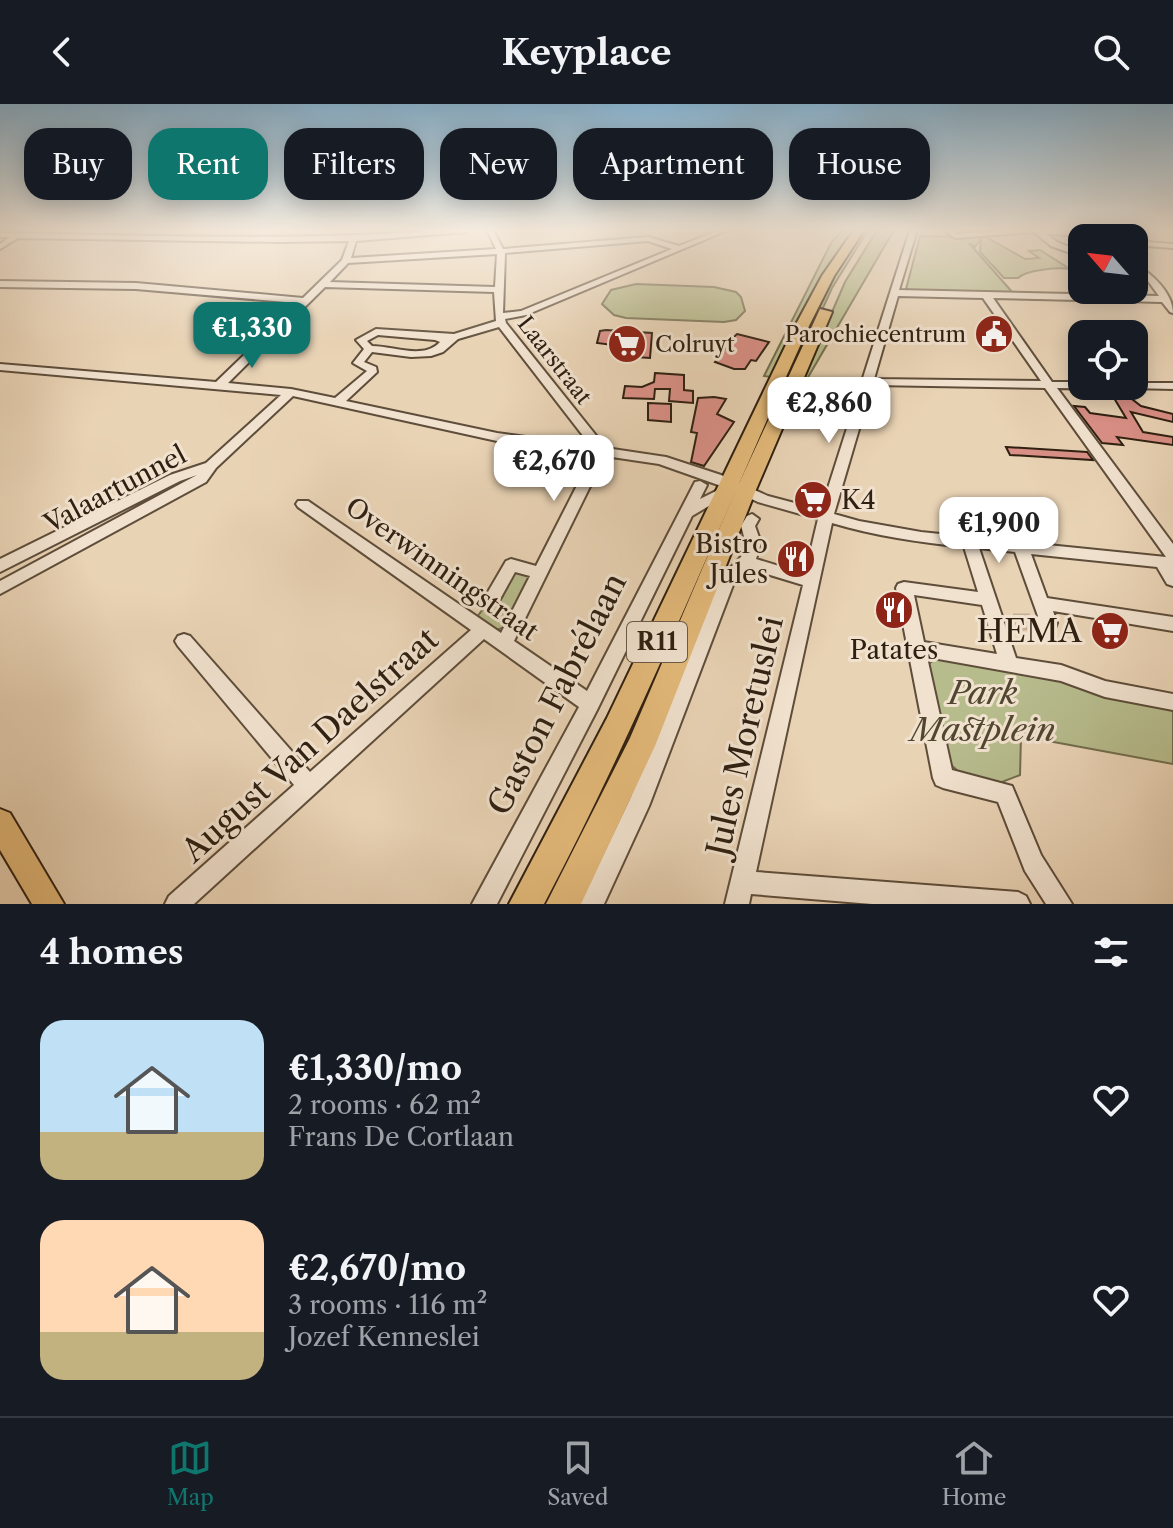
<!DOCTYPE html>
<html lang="en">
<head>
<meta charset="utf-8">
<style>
	:root { --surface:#171b24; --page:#242831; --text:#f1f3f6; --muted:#9ea1a6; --line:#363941; --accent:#0f766e }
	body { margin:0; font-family:"Libre Caslon Text",serif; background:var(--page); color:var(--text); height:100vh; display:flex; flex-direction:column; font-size:30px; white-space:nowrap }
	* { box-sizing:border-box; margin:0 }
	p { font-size:26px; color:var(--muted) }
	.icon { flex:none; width:44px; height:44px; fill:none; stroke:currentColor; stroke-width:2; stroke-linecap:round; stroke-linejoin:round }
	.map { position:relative; height:800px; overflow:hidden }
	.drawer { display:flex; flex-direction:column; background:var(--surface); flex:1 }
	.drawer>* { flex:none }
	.top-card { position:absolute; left:24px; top:24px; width:1126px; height:72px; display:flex; gap:16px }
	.needle { width:52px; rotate:298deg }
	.buttons { position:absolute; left:1068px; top:120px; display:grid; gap:16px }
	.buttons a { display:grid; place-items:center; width:80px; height:80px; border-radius:16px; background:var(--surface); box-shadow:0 4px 20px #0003; font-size:40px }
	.price { position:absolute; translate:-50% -68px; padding:0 18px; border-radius:16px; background:#fff; color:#222; font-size:26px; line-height:52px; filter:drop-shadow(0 2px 4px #0008) }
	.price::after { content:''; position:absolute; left:50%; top:48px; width:24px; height:18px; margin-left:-12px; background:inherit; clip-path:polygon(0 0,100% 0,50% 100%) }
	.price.current { background:var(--accent); color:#fff }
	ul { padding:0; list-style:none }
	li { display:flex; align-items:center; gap:24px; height:200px; padding:0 40px }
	li span { display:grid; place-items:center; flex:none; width:224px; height:160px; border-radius:24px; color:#555 }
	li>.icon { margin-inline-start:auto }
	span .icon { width:96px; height:96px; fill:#fffc; stroke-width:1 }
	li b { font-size:34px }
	h2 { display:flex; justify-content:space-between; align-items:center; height:96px; padding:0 40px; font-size:34px }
	.tag { padding:0 28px; border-radius:24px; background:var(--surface); box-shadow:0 4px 20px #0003; font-size:28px; line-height:72px }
	.tag.current { background:var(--accent); color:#fff }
	header { display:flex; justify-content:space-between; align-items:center; height:104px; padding:0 40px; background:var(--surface); font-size:36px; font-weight:800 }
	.menu { display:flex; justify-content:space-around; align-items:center; height:112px; border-top:2px solid var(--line); background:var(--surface); font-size:22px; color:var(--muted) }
	.menu a { display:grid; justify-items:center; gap:4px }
	.menu .current { color:var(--accent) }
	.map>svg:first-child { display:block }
	.green { fill:#b7bc8d; stroke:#736e4f; stroke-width:2 }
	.building { fill:#da9087; stroke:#2f2011; stroke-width:2 }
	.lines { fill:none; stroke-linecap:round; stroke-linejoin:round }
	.minor-tunnel { stroke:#c4af94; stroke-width:17; stroke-dasharray:17 8; stroke-linecap:butt }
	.minor-casing { stroke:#5e4d3a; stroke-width:4 }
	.major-casing { stroke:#2f2011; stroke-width:4 }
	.highway-casing { stroke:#2f2011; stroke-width:4 }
	.minor { fill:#f1e2cf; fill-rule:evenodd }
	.major { fill:#e4ba7a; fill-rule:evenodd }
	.highway { fill:#e4ba7a; fill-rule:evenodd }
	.labels { text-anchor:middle; stroke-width:6; stroke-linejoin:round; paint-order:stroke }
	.far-poi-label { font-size:22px; fill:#2f2011; stroke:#f1e2cf; text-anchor:end }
	.far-street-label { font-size:22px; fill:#2f2011; stroke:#f1e2cf }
	.shield { fill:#f1e2cf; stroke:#695a4a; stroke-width:2 }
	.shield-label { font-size:24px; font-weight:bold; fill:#2f2011 }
	.street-label { font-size:26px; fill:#2f2011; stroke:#f1e2cf }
	.poi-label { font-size:26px; fill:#2f2011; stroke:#f1e2cf; text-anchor:start }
	.near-poi-label { font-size:32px; fill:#2f2011; stroke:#f1e2cf; text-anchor:end }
	.near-park-label { font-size:32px; font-style:italic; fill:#514730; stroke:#f1e2cf }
	.near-street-label { font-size:32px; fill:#2f2011; stroke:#f1e2cf }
</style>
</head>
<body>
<header><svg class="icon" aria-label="back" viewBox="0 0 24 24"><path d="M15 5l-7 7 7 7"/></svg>Keyplace<svg class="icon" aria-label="search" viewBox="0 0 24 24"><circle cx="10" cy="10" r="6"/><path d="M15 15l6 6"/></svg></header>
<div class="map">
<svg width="1173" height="800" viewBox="0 0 1173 800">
	<rect width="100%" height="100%" fill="#e9d3b5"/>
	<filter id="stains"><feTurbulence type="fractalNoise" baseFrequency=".0025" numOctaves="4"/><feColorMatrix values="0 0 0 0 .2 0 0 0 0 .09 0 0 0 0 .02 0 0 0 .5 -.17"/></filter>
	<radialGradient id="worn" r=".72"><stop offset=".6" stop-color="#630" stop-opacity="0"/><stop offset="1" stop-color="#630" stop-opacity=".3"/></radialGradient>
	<g class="green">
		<polygon points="843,126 853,126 826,165 771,273 764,272 831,139"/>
		<polygon points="862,126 868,126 832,184 747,371 744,369 758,339 757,334 827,183"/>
		<polygon points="877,126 894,126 807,275 803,275 845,178"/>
		<path d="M920,132L956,133L964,136L960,133H986L1025,155L1039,154L1029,147L1040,146L1070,165C1058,163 1026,166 1018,174H1004L980,148L981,135L975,143L969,139L1013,189L909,186L906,185Z"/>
		<polygon points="636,180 714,183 736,188 741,193 745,207 736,216 724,218 626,214 614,211 602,200 611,186"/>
		<polygon points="513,465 536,470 506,523 496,526 477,513"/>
		<polygon points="937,554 1058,573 1173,603 1173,660 1021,632 1020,671 997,680 961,670 947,657 927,561"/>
	</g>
	<g class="building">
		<polygon points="606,226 652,229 650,254 620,252 621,242 597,239 600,227"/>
		<polygon points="737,230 769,238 756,257 751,256 745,265 734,265 715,258 726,243 723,243"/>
		<polygon points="655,269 684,271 684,286 693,287 693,299 669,297 670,285 655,285 654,295 623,294 625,282 642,283 654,278"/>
		<polygon points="1111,289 1124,289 1141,302 1173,310 1173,318 1131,308 1143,328 1173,333 1173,341 1117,333 1123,341 1102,339 1074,302 1085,303 1090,309 1126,314"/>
		<polygon points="714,293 726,295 717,310 734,318 704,362 691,358 697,329 691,328 698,294"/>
		<polygon points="648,299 671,300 671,318 648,316"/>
		<polygon points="1006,343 1087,348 1093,356 1010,351"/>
	</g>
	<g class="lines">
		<polyline class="minor-tunnel" points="1013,518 1041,518"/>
		<defs>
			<g id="minor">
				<path d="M444,126H469L465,128L356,137L351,154L496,145L487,126H493L503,145L648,133L679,142L719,126H728L526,211L505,215L506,219L606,344L666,353L721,371L768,392L821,406L910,126H917L899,186L1159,192L1148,177L1134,166V160C1151,168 1173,189 1173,209L1170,208L1162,198L993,194L1052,278H1082V282H1118L1112,285L1057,284L1173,440V482L1167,480L1157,463L1031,450L1047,494L1173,513V527L1053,507L1057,519L1055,524L1049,526L1035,523L1033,518L1038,512L1015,448L979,444L1016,554L1061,561L1105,577L1173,590V606L1105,593L1061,577L927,553L952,666L1012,682L1041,751L1072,800H1046L1025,767L998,698L943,684L936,681L933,674L896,484L898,480L904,478L978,488L964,443C919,438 875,432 832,419L756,768L1018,788L1026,792L1030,800H872L751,790L749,800H725L803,481L750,465L733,481L649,702L604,800H580L630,695L718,478C734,454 753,457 741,422L747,412L752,410L759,415L755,422L761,439L756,455L805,470L818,415L758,398L730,385L729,390L692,412L597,606L497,800H472L579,603L484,535L194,800H165L169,792L294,681L178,542L175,537L178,532L184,530L190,532L310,668L471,526L298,403L296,400L298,397H308L501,529L530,472L515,468L499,497L493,499L487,497L485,493L506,457L511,455L536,462L593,350L497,337L293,292L216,364L206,378L0,490V477L197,371L180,377L0,468V455L170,371L206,359L281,291L0,266V260L216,278L298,199L136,185L0,183V177L136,179L303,194L342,156L349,137L280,138L18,134L0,145V140L10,133H0V129C148,131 296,138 444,126ZM648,137L672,145L521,207L503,209L505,149ZM497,150L495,183L330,178L348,159ZM325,183L494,188L496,217L454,230L376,225L356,236L364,245L353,259L367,267L335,294L291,285L228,279ZM898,192L983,194L1041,277L874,275ZM499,223L591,342L497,329L346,297L377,268L376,263L364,258L372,248L411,253L431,252L443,248L458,235ZM378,231L435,236L440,238C423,256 394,242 372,242L367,237ZM872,281L1045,284L1166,453L921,428L859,417L834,410ZM605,352L659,360L724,383L700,395L707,381L700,377L695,378L587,587L514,537ZM914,491L982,501L997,550L924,538Z"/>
				<path d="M944,126H952L957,130C1005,126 1052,125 1100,130L1104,132L1097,134L1045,129L1057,138L1082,148V153L1051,142L1034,128L955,134Z"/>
				<polygon points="1134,137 1173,140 1173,144 1134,141"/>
				<polygon points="1134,279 1173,279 1173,285 1130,284 1128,282 1134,282"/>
			</g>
			<polygon id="major" points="0,705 10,709 64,800 32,800 0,746"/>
			<g id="highway">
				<path d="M854,126H864L834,172L809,222C721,415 643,613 544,800H509L607,614L795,222L822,172Z"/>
				<polygon points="820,205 832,208 755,388 655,642 581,800 546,800 630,634 735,388"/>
			</g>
		</defs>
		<use href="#minor" class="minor-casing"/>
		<use href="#major" class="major-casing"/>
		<use href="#highway" class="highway-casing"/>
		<use href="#minor" class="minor"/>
		<use href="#major" class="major"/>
		<use href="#highway" class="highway"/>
	</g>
	<linearGradient id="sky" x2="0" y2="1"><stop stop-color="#88b5d3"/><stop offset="0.53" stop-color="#f5ebde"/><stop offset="1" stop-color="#f5ebde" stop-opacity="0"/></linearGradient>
	<rect width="1173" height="238" fill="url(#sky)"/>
	<defs>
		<symbol id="civic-disc" viewBox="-11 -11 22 22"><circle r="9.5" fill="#8f2418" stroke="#f1e2cf"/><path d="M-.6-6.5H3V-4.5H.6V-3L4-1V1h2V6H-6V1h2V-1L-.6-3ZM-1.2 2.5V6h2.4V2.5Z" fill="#fff"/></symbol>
		<symbol id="supermarket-disc" viewBox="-11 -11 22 22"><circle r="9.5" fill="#8f2418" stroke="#f1e2cf"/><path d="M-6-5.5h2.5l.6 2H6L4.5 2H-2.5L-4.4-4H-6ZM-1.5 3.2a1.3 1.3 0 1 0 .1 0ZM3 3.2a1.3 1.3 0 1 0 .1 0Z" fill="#fff"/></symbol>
		<symbol id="restaurant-disc" viewBox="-11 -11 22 22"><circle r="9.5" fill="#8f2418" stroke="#f1e2cf"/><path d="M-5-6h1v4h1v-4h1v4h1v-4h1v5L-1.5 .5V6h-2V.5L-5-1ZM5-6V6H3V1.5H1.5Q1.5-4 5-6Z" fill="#fff"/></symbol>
	</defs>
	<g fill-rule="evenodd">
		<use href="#civic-disc" x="972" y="208" width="44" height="44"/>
		<use href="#supermarket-disc" x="605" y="218" width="44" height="44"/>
		<use href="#supermarket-disc" x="791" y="374" width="44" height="44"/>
		<use href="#restaurant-disc" x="774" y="433" width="44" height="44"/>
		<use href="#restaurant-disc" x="872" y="484" width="44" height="44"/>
		<use href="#supermarket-disc" x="1088" y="505" width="44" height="44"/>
	</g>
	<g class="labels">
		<g class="far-poi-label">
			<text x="966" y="238">Parochiecentrum</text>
			<text x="655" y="248" text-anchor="start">Colruyt</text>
		</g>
		<g class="far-street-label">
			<text transform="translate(555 256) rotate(52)" y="8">Laarstraat</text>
		</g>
		<rect class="shield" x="627" y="518" width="60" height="40" rx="6"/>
		<g class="shield-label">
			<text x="657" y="546">R11</text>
		</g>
		<g class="street-label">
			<text transform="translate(115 385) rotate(-28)" y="9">Valaartunnel</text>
			<text transform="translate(442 465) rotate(35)" y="9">Overwinningstraat</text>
		</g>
		<g class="poi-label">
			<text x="841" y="405">K4</text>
			<text x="768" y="449" text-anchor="end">Bistro<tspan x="768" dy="30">Jules</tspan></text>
			<text x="894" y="555" text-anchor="middle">Patates</text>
		</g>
		<g class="near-poi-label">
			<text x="1082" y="538">HEMA</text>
		</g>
		<g class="near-park-label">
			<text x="983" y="600">Park<tspan x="983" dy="37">Mastplein</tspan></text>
		</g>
		<g class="near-street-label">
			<text transform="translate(557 590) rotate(-63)" y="11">Gaston Fabrélaan</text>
			<text transform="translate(745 632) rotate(-77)" y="11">Jules Moretuslei</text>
			<text transform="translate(310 641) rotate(-42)" y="11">August Van Daelstraat</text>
		</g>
	</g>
	<rect width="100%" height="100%" filter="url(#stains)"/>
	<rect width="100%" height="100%" fill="url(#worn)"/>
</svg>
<div class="buttons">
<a><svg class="needle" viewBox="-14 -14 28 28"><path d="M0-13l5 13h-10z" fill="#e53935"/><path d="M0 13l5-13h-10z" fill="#9ea1a6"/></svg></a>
<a><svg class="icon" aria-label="locate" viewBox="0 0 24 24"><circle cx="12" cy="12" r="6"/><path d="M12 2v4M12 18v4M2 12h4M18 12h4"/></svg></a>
</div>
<b class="price current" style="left:252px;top:266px">€1,330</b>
<b class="price" style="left:829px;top:341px">€2,860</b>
<b class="price" style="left:554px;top:399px">€2,670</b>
<b class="price" style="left:999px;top:461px">€1,900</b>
<div class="top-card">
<a class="tag">Buy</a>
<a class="tag current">Rent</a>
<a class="tag">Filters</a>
<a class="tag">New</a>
<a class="tag">Apartment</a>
<a class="tag">House</a>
</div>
</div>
<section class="drawer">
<h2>4 homes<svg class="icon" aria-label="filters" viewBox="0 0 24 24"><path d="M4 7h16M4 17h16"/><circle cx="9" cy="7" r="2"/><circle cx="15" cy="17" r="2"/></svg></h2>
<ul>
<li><span style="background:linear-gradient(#bfe0f5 70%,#c2b280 0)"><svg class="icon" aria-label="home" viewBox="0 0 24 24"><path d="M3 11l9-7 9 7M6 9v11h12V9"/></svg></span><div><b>€1,330/mo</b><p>2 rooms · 62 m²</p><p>Frans De Cortlaan</p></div><svg class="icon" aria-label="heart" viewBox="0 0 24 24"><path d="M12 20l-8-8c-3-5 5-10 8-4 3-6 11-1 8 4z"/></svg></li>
<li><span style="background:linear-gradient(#ffd9b3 70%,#c2b280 0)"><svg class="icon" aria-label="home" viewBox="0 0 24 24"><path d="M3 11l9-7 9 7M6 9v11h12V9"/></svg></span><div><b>€2,670/mo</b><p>3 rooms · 116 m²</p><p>Jozef Kenneslei</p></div><svg class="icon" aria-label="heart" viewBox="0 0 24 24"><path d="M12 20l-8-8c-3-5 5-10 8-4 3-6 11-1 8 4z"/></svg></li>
</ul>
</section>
<nav class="menu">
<a class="current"><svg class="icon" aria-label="map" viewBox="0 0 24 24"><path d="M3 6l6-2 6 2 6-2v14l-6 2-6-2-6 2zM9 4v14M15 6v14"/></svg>Map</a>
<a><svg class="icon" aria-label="saved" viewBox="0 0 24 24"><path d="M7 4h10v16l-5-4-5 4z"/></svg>Saved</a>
<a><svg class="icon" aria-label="home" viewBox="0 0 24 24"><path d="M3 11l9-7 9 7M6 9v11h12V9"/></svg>Home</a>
</nav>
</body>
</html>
